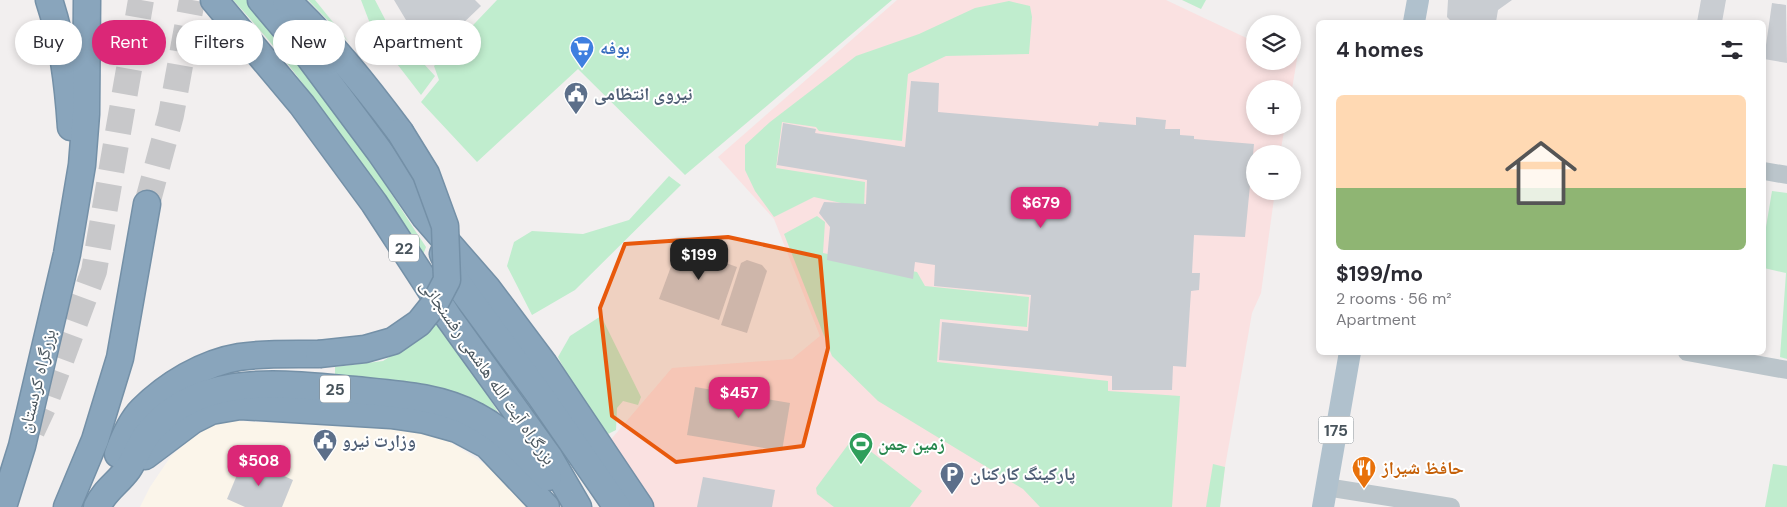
<!DOCTYPE html>
<html lang="en">
<head>
<meta charset="utf-8">
<style>
	:root { --surface:#fff; --page:#f2f2f3; --text:#2b2b33; --muted:#7c7c81; --accent:#db2777 }
	body { margin:0; font-family:"DM Sans","Noto Naskh Arabic",sans-serif; background:var(--page); color:var(--text); height:100vh; display:flex; flex-direction:column; font-size:19px; white-space:nowrap }
	* { box-sizing:border-box; margin:0 }
	p { font-size:16px; color:var(--muted) }
	.icon { flex:none; width:28px; height:28px; fill:none; stroke:currentColor; stroke-width:2; stroke-linecap:round; stroke-linejoin:round }
	.map { position:relative; flex:1; overflow:hidden }
	.details { position:absolute; left:1316px; top:20px; width:450px; height:335px; display:flex; flex-direction:column; background:var(--surface); border-radius:8px; box-shadow:0 2px 8px #0003 }
	.details>* { flex:none }
	.guide { position:absolute; left:15px; top:20px; width:475px; height:45px; display:flex; gap:10px }
	.tools { position:absolute; left:1246px; top:15px; display:grid; gap:10px }
	.tools a { display:grid; place-items:center; width:55px; height:55px; border-radius:50%; background:var(--surface); box-shadow:0 2px 8px #0003; font-size:25px }
	.price { position:absolute; translate:-50% -42px; padding:0 11px; border-radius:10px; background:var(--accent); color:#fff; font-size:16px; line-height:32px; filter:drop-shadow(0 1px 2px #0008) }
	.price::after { content:''; position:absolute; left:50%; top:30px; width:15px; height:11px; margin-left:-8px; background:inherit; clip-path:polygon(0 0,100% 0,50% 100%) }
	.price.on { background:#222; color:#fff }
	ul { padding:0; list-style:none }
	li { display:grid; align-content:center; gap:10px; height:265px; padding:0 20px }
	li span { display:grid; place-items:center; height:155px; border-radius:8px; color:#555 }
	li>.icon { margin-inline-start:auto }
	span .icon { width:90px; height:90px; fill:#fffc; stroke-width:1 }
	li b { font-size:21px }
	h2 { display:flex; justify-content:space-between; align-items:center; height:60px; padding:0 20px; font-size:21px }
	.pill { padding:0 18px; border-radius:22px; background:var(--surface); box-shadow:0 2px 8px #0003; font-size:18px; line-height:45px }
	.pill.on { background:var(--accent); color:#fff }
	.map>svg:first-child { display:block }
	.commercial { fill:#fbf5ea }
	.medical { fill:#fae1e1 }
	.green { fill:#c0edce }
	.building { fill:#c9cdd2 }
	.lines { fill:none; stroke-linecap:round; stroke-linejoin:round }
	.highway-tunnel { stroke:#c8c8ca; stroke-width:26; stroke-dasharray:26 13; stroke-linecap:butt }
	.highway-casing { stroke:#7490a7; stroke-width:29 }
	.minor { stroke:#bbc5cb; stroke-width:18 }
	.major { stroke:#b0c1cd; stroke-width:22 }
	.highway { stroke:#89a5bc; stroke-width:26 }
	.highway-bridge-casing { stroke:#7490a7; stroke-width:29; stroke-linecap:butt }
	.highway-bridge { stroke:#89a5bc; stroke-width:26 }
	.marked { fill:#e8590c; fill-opacity:0.2; stroke:#e8590c; stroke-width:4; stroke-linejoin:round }
	.labels { text-anchor:middle; stroke-width:4; stroke-linejoin:round; paint-order:stroke }
	.shield { fill:#fff; stroke:#7f878d; stroke-width:1 }
	.shield-label { font-size:16px; font-weight:bold; fill:#48545c }
	.shop-label { font-size:18px; font-weight:bold; fill:#366cbe; stroke:#fff; text-anchor:start }
	.service-label { font-size:18px; font-weight:bold; fill:#4e5e75; stroke:#fff; text-anchor:start }
	.street-label { font-size:18px; fill:#48545c; stroke:#fff }
	.leisure-label { font-size:18px; font-weight:bold; fill:#27864d; stroke:#fff; text-anchor:start }
	.food-label { font-size:18px; font-weight:bold; fill:#c56008; stroke:#fff; text-anchor:start }
</style>
</head>
<body>
<div class="map">
<svg width="1787" height="507" viewBox="0 0 1787 507">
	<rect width="100%" height="100%" fill="#f2efef"/>
	<polygon class="commercial" points="234,421 412,430 447,440 491,468 527,507 140,507 150,487 171,456 192,438 214,424"/>
	<polygon class="medical" points="897,0 1166,0 1255,42 1255,61 1292,61 1293,52 1298,53 1292,89 1255,89 1255,126 1285,126 1280,154 1255,154 1255,191 1275,191 1261,293 1252,313 1225,467 1220,507 651,507 607,444 672,368 792,359 820,336 774,219 718,157"/>
	<g class="green">
		<path d="M233,0H247C316,75 371,162 426,247L423,255C363,168 305,77 233,0Z"/>
		<polygon points="308,0 315,0 349,42"/>
		<polygon points="361,0 375,0 388,25 435,76 421,95 374,34"/>
		<polygon points="497,0 892,0 685,175 578,69 477,162 421,102 439,80 434,66"/>
		<polygon points="1182,0 1206,0 1201,9"/>
		<polygon points="1009,1 1030,6 1032,17 1029,54 946,56 908,74 902,141 819,131 816,127 782,122 776,168 865,182 864,208 814,197 774,217 755,191 745,170 745,145 770,122 856,56 919,34 975,8"/>
		<polygon points="669,176 681,185 575,290 532,315 507,266 514,242 532,231 583,234 629,220"/>
		<polygon points="1772,191 1787,193 1787,359 1780,357 1786,273 1764,268 1764,239"/>
		<polygon points="817,216 825,222 823,253 917,272 925,286 1029,297 1027,327 940,319 937,362 1108,381 1108,391 1180,396 1172,507 1040,507 1023,489 878,401 832,356 784,234"/>
		<polygon points="601,316 641,397 638,405 623,401 617,408 616,430 604,436 583,406 558,357 570,336"/>
		<polygon points="440,320 498,412 467,396 406,385 335,379 335,367 383,361 426,334"/>
		<polygon points="856,440 922,491 910,507 834,507 817,494 816,488 850,442"/>
		<polygon points="1213,464 1225,467 1220,507 1206,507"/>
		<polygon points="1773,464 1787,466 1787,507 1765,507"/>
	</g>
	<g class="building">
		<polygon points="394,0 475,0 481,6 435,50 406,20"/>
		<polygon points="1448,0 1512,0 1498,10 1496,22 1452,22 1447,17"/>
		<polygon points="1701,0 1726,0 1722,22 1697,22"/>
		<polygon points="1772,3 1786,5 1787,63 1764,59"/>
		<polygon points="911,81 939,83 938,112 1098,126 1099,122 1136,125 1136,117 1166,120 1165,129 1180,129 1180,135 1194,136 1194,139 1254,144 1245,237 1194,235 1192,273 1200,273 1199,290 1191,291 1186,367 1173,366 1172,390 1112,390 1112,376 939,360 942,322 1028,331 1031,295 934,286 935,265 915,262 913,279 827,260 830,227 819,213 824,202 866,204 867,180 777,165 783,123 816,129 815,133 905,147"/>
		<polygon points="694,244 723,253 726,263 737,267 719,320 659,299 676,253 680,252 686,254 690,246"/>
		<polygon points="747,260 762,265 767,271 747,333 721,325 741,263"/>
		<polygon points="695,387 790,403 782,451 687,435"/>
		<polygon points="244,458 293,480 282,507 245,507 227,499"/>
		<polygon points="703,477 775,490 772,507 697,507"/>
	</g>
	<g class="lines">
		<g class="highway-tunnel">
			<polyline points="147,204 171,115 192,0"/>
			<polyline points="32,431 46,401 94,271 141,0"/>
		</g>
		<defs>
			<g id="highway">
				<path d="M49,0C63,42 68,83 71,127"/>
				<polyline points="214,0 302,105 374,203 449,318 549,457 578,507"/>
				<polyline points="261,0 310,58 380,152 425,217 487,288 544,364 640,507"/>
				<path d="M286,0C329,40 365,85 400,132"/>
				<polyline points="443,254 458,284 541,397 617,507"/>
				<path d="M118,454C123,440 131,421 142,410C167,385 203,363 239,357C265,353 292,354 319,354"/>
				<polyline points="145,456 193,420 211,411 240,406 391,415 425,420 457,429 487,445 546,507"/>
				<polyline points="3,507 22,446 67,254 82,165 86,114 87,0"/>
				<polyline points="67,507 95,440 120,358 147,204"/>
				<path d="M97,507C104,491 118,483 128,469C135,459 139,446 146,436C197,370 283,384 355,390C395,394 440,396 476,416C505,431 525,454 548,477"/>
			</g>
		</defs>
		<use href="#highway" class="highway-casing"/>
		<g class="minor">
			<polyline points="1764,171 1787,175"/>
			<polyline points="1687,352 1787,370"/>
			<polyline points="1326,487 1451,507"/>
		</g>
		<g class="major">
			<polyline points="1414,22 1418,0"/>
			<polyline points="1323,507 1350,352"/>
		</g>
		<use href="#highway" class="highway"/>
		<defs>
			<polyline id="highway-bridge" points="319,354 365,349 393,341 419,323 435,303 447,280 445,226 426,174 400,132"/>
		</defs>
		<use href="#highway-bridge" class="highway-bridge-casing"/>
		<use href="#highway-bridge" class="highway-bridge"/>
	</g>
	<path class="marked" d="M728,237L820,257L828,348L803,446L676,462L612,416L600,308L625,244Z"/>
	<defs>
		<symbol id="supermarket-pin" viewBox="-11 -11 22 30"><path d="M0 17L-7.5 6A9.5 9.5 0 1 1 7.5 6Z" fill="#3f7fe0" stroke="#fff"/><path d="M-6-5.5h2.5l.6 2H6L4.5 2H-2.5L-4.4-4H-6ZM-1.5 3.2a1.3 1.3 0 1 0 .1 0ZM3 3.2a1.3 1.3 0 1 0 .1 0Z" fill="#fff"/></symbol>
		<symbol id="civic-pin" viewBox="-11 -11 22 30"><path d="M0 17L-7.5 6A9.5 9.5 0 1 1 7.5 6Z" fill="#5c6f8a" stroke="#fff"/><path d="M-.6-6.5H3V-4.5H.6V-3L4-1V1h2V6H-6V1h2V-1L-.6-3ZM-1.2 2.5V6h2.4V2.5Z" fill="#fff"/></symbol>
		<symbol id="stadium-pin" viewBox="-11 -11 22 30"><path d="M0 17L-7.5 6A9.5 9.5 0 1 1 7.5 6Z" fill="#2e9e5b" stroke="#fff"/><path d="M0-5a6.5 5 0 1 0 0 10a6.5 5 0 1 0 0-10ZM-3.5-1.8h7v3.6h-7Z" fill="#fff"/></symbol>
		<symbol id="restaurant-pin" viewBox="-11 -11 22 30"><path d="M0 17L-7.5 6A9.5 9.5 0 1 1 7.5 6Z" fill="#e8710a" stroke="#fff"/><path d="M-5-6h1v4h1v-4h1v4h1v-4h1v5L-1.5 .5V6h-2V.5L-5-1ZM5-6V6H3V1.5H1.5Q1.5-4 5-6Z" fill="#fff"/></symbol>
		<symbol id="parking-pin" viewBox="-11 -11 22 30"><path d="M0 17L-7.5 6A9.5 9.5 0 1 1 7.5 6Z" fill="#5c6f8a" stroke="#fff"/><path d="M-3.5-5.5H1a3.5 3.5 0 0 1 0 7H-1V5.5H-3.5ZM-1-3.4V-.6H.8a1.4 1.4 0 0 0 0-2.8Z" fill="#fff"/></symbol>
	</defs>
	<g fill-rule="evenodd">
		<use href="#supermarket-pin" x="568" y="34" width="28" height="38"/>
		<use href="#civic-pin" x="562" y="80" width="28" height="38"/>
		<use href="#civic-pin" x="311" y="427" width="28" height="38"/>
		<use href="#stadium-pin" x="847" y="430" width="28" height="38"/>
		<use href="#restaurant-pin" x="1350" y="454" width="28" height="38"/>
		<use href="#parking-pin" x="938" y="460" width="28" height="38"/>
	</g>
	<g class="labels">
		<g class="shield">
			<rect x="389" y="234.5" width="30" height="27" rx="4"/>
			<rect x="320" y="375.5" width="30" height="27" rx="4"/>
			<rect x="1318.5" y="416.5" width="35" height="27" rx="4"/>
		</g>
		<g class="shield-label">
			<text x="404" y="254">22</text>
			<text x="335" y="395">25</text>
			<text x="1336" y="436">175</text>
		</g>
		<g class="shop-label">
			<text x="600" y="54">بوفه</text>
		</g>
		<g class="service-label">
			<text x="594" y="100">نیروی انتظامی</text>
			<text x="342" y="447">وزارت نیرو</text>
			<text x="970" y="480">پارکینگ کارکنان</text>
		</g>
		<g class="street-label">
			<text transform="translate(488 372) rotate(55)" y="6">بزرگراه آیت الله هاشمی رفسنجانی</text>
			<text transform="translate(37 381) rotate(-76)" y="6">بزرگراه کردستان</text>
		</g>
		<g class="leisure-label">
			<text x="878" y="450">زمین چمن</text>
		</g>
		<g class="food-label">
			<text x="1382" y="474">حافظ شیراز</text>
		</g>
	</g>
</svg>
<div class="tools">
<a><svg class="icon" aria-label="layers" viewBox="0 0 24 24"><path d="M12 4l9 5-9 5-9-5zM3 14l9 5 9-5"/></svg></a>
<a>+</a>
<a>−</a>
</div>
<b class="price" style="left:1041px;top:229px">$679</b>
<b class="price on" style="left:699px;top:281px">$199</b>
<b class="price" style="left:739px;top:419px">$457</b>
<b class="price" style="left:259px;top:487px">$508</b>
<div class="guide">
<a class="pill">Buy</a>
<a class="pill on">Rent</a>
<a class="pill">Filters</a>
<a class="pill">New</a>
<a class="pill">Apartment</a>
</div>
<section class="details">
<h2>4 homes<svg class="icon" aria-label="filters" viewBox="0 0 24 24"><path d="M4 7h16M4 17h16"/><circle cx="9" cy="7" r="2"/><circle cx="15" cy="17" r="2"/></svg></h2>
<ul>
<li><span style="background:linear-gradient(#ffd9b3 60%,#8fb573 0)"><svg class="icon" aria-label="home" viewBox="0 0 24 24"><path d="M3 11l9-7 9 7M6 9v11h12V9"/></svg></span><div><b>$199/mo</b><p>2 rooms · 56 m²</p><p>Apartment</p></div></li>
</ul>
</section>
</div>
</body>
</html>
